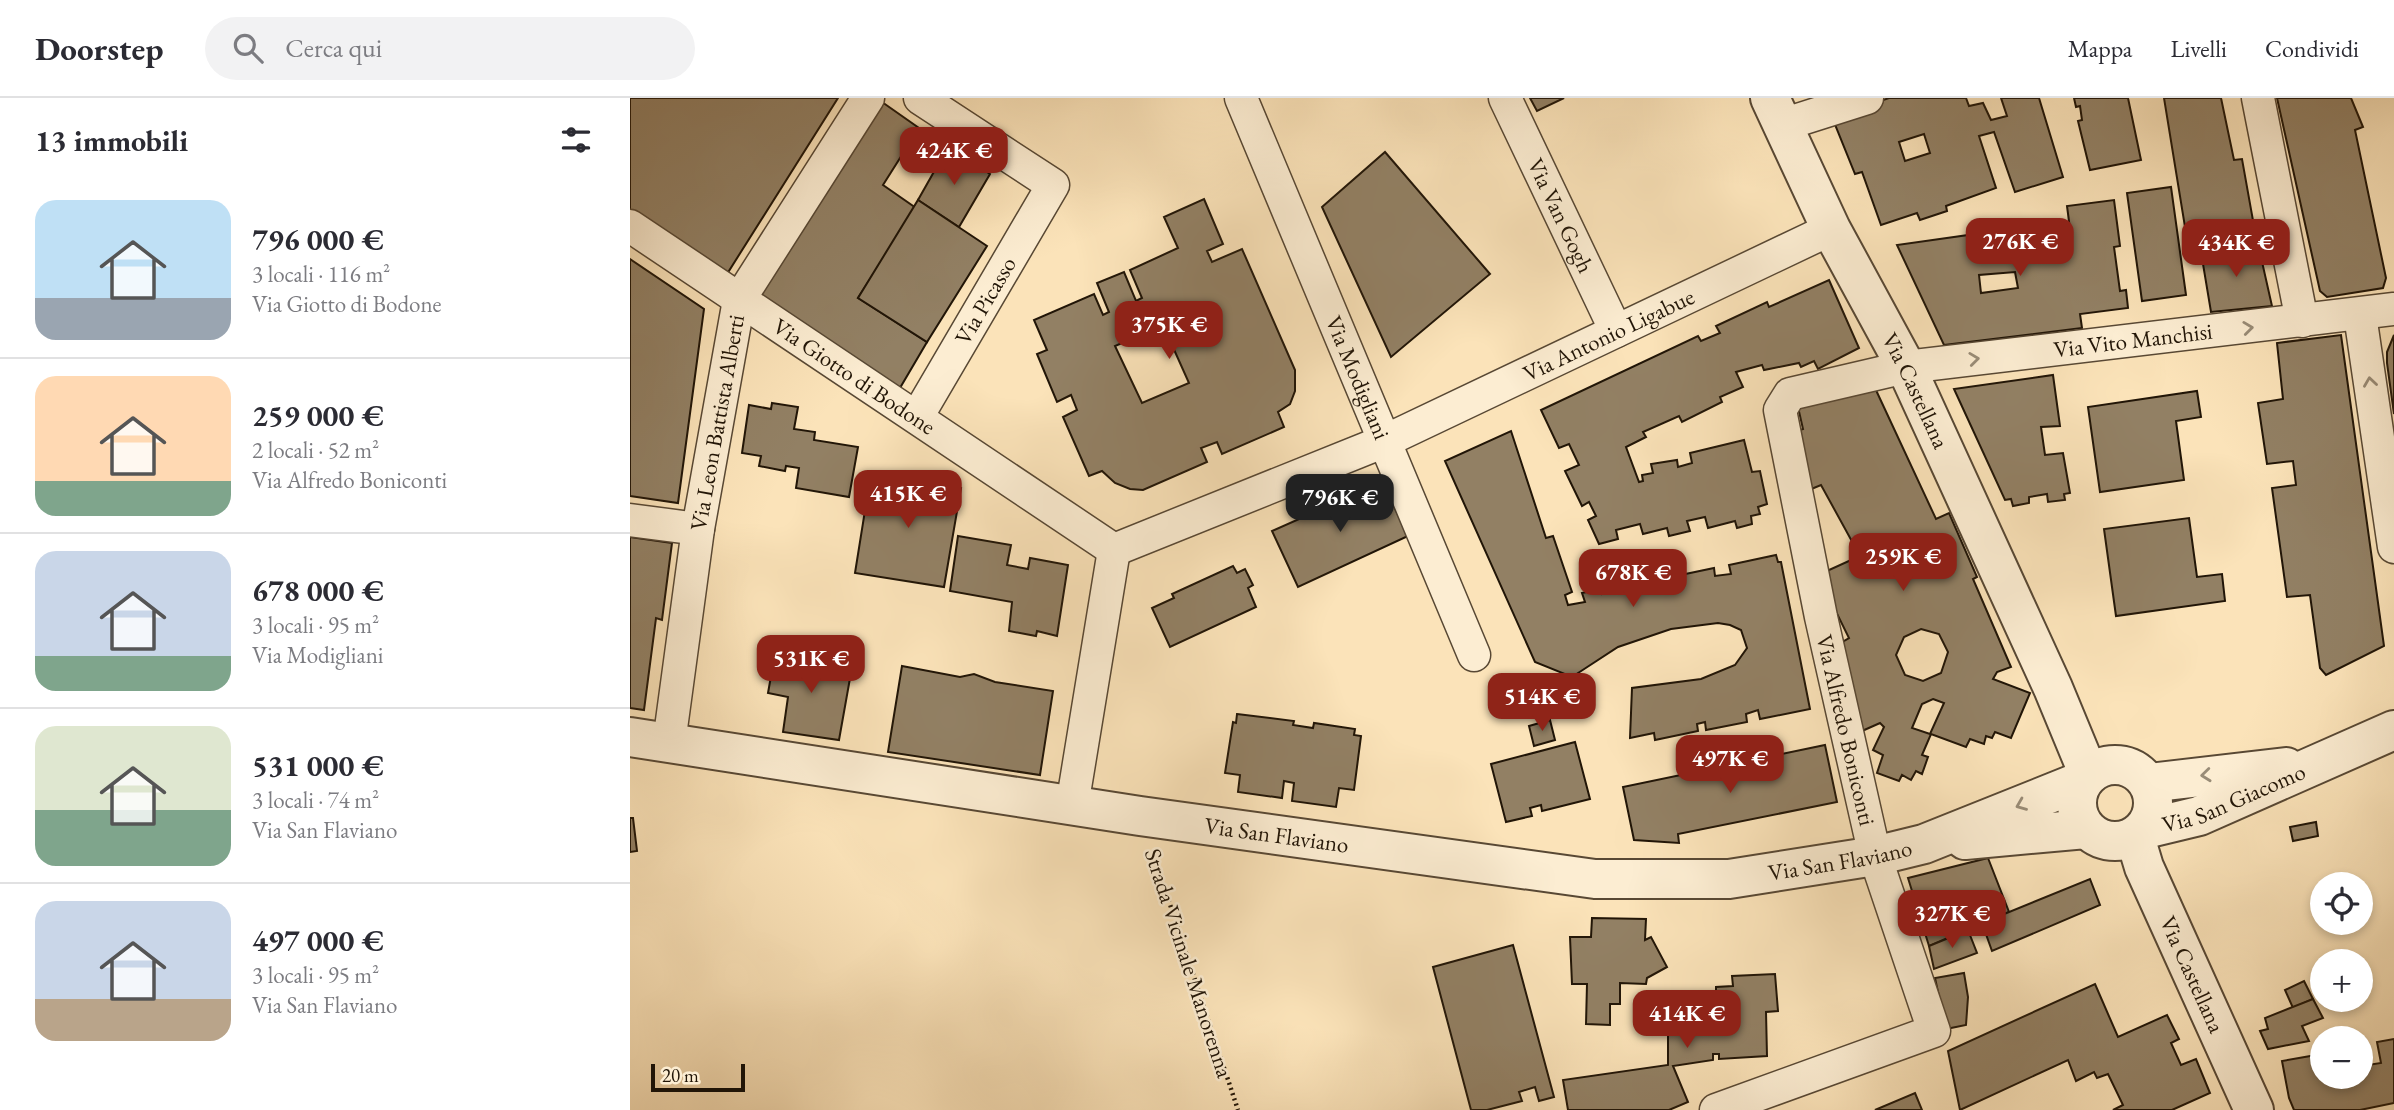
<!DOCTYPE html>
<html lang="it">
<head>
<meta charset="utf-8">
<style>
	:root { --surface:#fff; --page:#f2f2f3; --text:#2b2b33; --muted:#7c7c81; --line:#e1e1e2; --accent:#8f2418 }
	body { margin:0; font-family:"EB Garamond",serif; background:var(--page); color:var(--text); height:100vh; display:flex; flex-direction:column; font-size:26px; white-space:nowrap }
	* { box-sizing:border-box; margin:0 }
	p { font-size:23px; color:var(--muted) }
	.icon { flex:none; width:38px; height:38px; fill:none; stroke:currentColor; stroke-width:2; stroke-linecap:round; stroke-linejoin:round }
	.map { position:relative; flex:1; overflow:hidden }
	.details { display:flex; flex-direction:column; background:var(--surface); width:630px }
	.details>* { flex:none }
	.controls { position:absolute; left:1680px; top:774px; display:grid; gap:14px }
	.controls a { display:grid; place-items:center; width:63px; height:63px; border-radius:50%; background:var(--surface); box-shadow:0 4px 10px #0003; font-size:35px }
	.scale { position:absolute; left:21px; bottom:18px; width:94px; box-sizing:border-box; padding-left:7px; border:4px solid #211507; border-top:0; font-size:19px; line-height:24px; white-space:nowrap; color:#211507; -webkit-text-stroke:5px #fcedd2; paint-order:stroke }
	.price { position:absolute; translate:-50% -60px; padding:0 16px; border-radius:14px; background:var(--accent); color:#fff; font-size:23px; line-height:46px; filter:drop-shadow(0 2px 4px #0008) }
	.price::after { content:''; position:absolute; left:50%; top:42px; width:21px; height:16px; margin-left:-10px; background:inherit; clip-path:polygon(0 0,100% 0,50% 100%) }
	.price.current { background:#222; color:#fff }
	ul { padding:0; list-style:none }
	li { display:flex; align-items:center; gap:21px; height:175px; padding:0 35px }
	li+li { border-top:2px solid var(--line) }
	li span { display:grid; place-items:center; flex:none; width:196px; height:140px; border-radius:21px; color:#555 }
	li>.icon { margin-inline-start:auto }
	span .icon { width:84px; height:84px; fill:#fffc; stroke-width:1 }
	li b { font-size:30px }
	h2 { display:flex; justify-content:space-between; align-items:center; height:84px; padding:0 35px; font-size:30px }
	header { display:flex; align-items:center; gap:42px; box-sizing:border-box; height:98px; padding:0 35px; background:var(--surface); border-bottom:2px solid var(--line) }
	header strong { font-size:33px }
	nav { display:flex; gap:38px; margin-inline-start:auto; font-size:24px }
	.search { width:490px; height:63px; background:var(--page); display:flex; align-items:center; gap:18px; box-sizing:border-box; padding:0 24px; border-radius:38px; color:var(--muted); font-size:26px }
	main { display:flex; flex:1; min-height:0 }
	.map>svg:first-child { display:block }
	.building { fill:#928064; stroke:#211507; stroke-width:2; fill-rule:evenodd }
	.lines { fill:none; stroke-linecap:round; stroke-linejoin:round }
	.minor-casing { stroke:#584834; stroke-width:35 }
	.tertiary-casing { stroke:#584834; stroke-width:42 }
	.path { stroke:#211507; stroke-width:4.5; stroke-dasharray:2 3.5; stroke-linecap:butt }
	.minor { stroke:#fcedd2; stroke-width:32 }
	.tertiary { stroke:#fcedd2; stroke-width:38 }
	.oneway { stroke:#998c77 }
	.labels { text-anchor:middle; stroke-width:5; stroke-linejoin:round; paint-order:stroke }
	.street-label { font-size:23px; fill:#211507; stroke:#fcedd2 }
</style>
</head>
<body>
<header>
<strong>Doorstep</strong>
<div class="search"><svg class="icon" aria-label="search" viewBox="0 0 24 24"><circle cx="10" cy="10" r="6"/><path d="M15 15l6 6"/></svg>Cerca qui</div>
<nav><a>Mappa</a><a>Livelli</a><a>Condividi</a></nav>
</header>
<main>
<section class="details">
<h2>13 immobili<svg class="icon" aria-label="filters" viewBox="0 0 24 24"><path d="M4 7h16M4 17h16"/><circle cx="9" cy="7" r="2"/><circle cx="15" cy="17" r="2"/></svg></h2>
<ul>
<li><span style="background:linear-gradient(#bfe0f5 70%,#9aa5b1 0)"><svg class="icon" aria-label="home" viewBox="0 0 24 24"><path d="M3 11l9-7 9 7M6 9v11h12V9"/></svg></span><div><b>796 000 €</b><p>3 locali · 116 m²</p><p>Via Giotto di Bodone</p></div></li>
<li><span style="background:linear-gradient(#ffd9b3 75%,#7fa58c 0)"><svg class="icon" aria-label="home" viewBox="0 0 24 24"><path d="M3 11l9-7 9 7M6 9v11h12V9"/></svg></span><div><b>259 000 €</b><p>2 locali · 52 m²</p><p>Via Alfredo Boniconti</p></div></li>
<li><span style="background:linear-gradient(#c9d6e8 75%,#7fa58c 0)"><svg class="icon" aria-label="home" viewBox="0 0 24 24"><path d="M3 11l9-7 9 7M6 9v11h12V9"/></svg></span><div><b>678 000 €</b><p>3 locali · 95 m²</p><p>Via Modigliani</p></div></li>
<li><span style="background:linear-gradient(#dfe7d0 60%,#7fa58c 0)"><svg class="icon" aria-label="home" viewBox="0 0 24 24"><path d="M3 11l9-7 9 7M6 9v11h12V9"/></svg></span><div><b>531 000 €</b><p>3 locali · 74 m²</p><p>Via San Flaviano</p></div></li>
<li><span style="background:linear-gradient(#c9d6e8 70%,#b9a48a 0)"><svg class="icon" aria-label="home" viewBox="0 0 24 24"><path d="M3 11l9-7 9 7M6 9v11h12V9"/></svg></span><div><b>497 000 €</b><p>3 locali · 95 m²</p><p>Via San Flaviano</p></div></li>
</ul>
</section>
<div class="map">
<svg width="1764" height="1012" viewBox="0 0 1764 1012">
	<rect width="100%" height="100%" fill="#fbe3b9"/>
	<filter id="stains"><feTurbulence type="fractalNoise" baseFrequency=".00286" numOctaves="4"/><feColorMatrix values="0 0 0 0 .2 0 0 0 0 .09 0 0 0 0 .02 0 0 0 .5 -.17"/></filter>
	<radialGradient id="worn" r=".72"><stop offset=".6" stop-color="#630" stop-opacity="0"/><stop offset="1" stop-color="#630" stop-opacity=".3"/></radialGradient>
	<g class="building">
		<polygon points="0,0 208,0 97,176 0,115"/>
		<polygon points="900,0 934,0 907,13"/>
		<path d="M1259,0H1336L1339,8L1353,5L1361,22L1377,18L1371,0H1409L1433,79L1385,94L1364,34L1349,38L1366,90L1316,108L1317,113L1290,122L1287,115L1251,127L1232,74L1225,76L1202,19ZM1294,36L1300,55L1275,63L1269,44Z"/>
		<polygon points="1444,0 1498,0 1511,62 1460,72 1448,23 1452,22 1450,8 1446,9"/>
		<polygon points="1534,0 1591,0 1604,62 1612,61 1624,128 1595,131 1594,125 1555,129"/>
		<polygon points="1647,0 1721,0 1733,29 1725,32 1756,180 1753,190 1697,199 1690,193"/>
		<polygon points="252,4 289,30 253,87 286,110 228,200 297,244 267,295 128,201"/>
		<polygon points="318,49 360,76 329,129 288,102"/>
		<polygon points="755,54 860,176 761,259 692,109"/>
		<polygon points="1541,89 1556,197 1512,203 1497,95"/>
		<path d="M574,101L593,146L577,153L582,164L612,151L665,272V293L660,306L648,314L654,329L592,356L587,344L571,350L577,364L513,392L500,391L485,385L472,373L459,378L433,319L447,312L441,297L427,304L407,256L417,252L404,222L464,196L473,217L479,214L467,185L494,174L506,203L512,200L500,172L548,150L534,119ZM533,227L559,285L512,305L485,248Z"/>
		<polygon points="288,102 357,148 297,244 228,200"/>
		<path d="M1484,102L1490,148L1484,149L1490,193L1496,192L1498,210L1450,216L1452,230L1314,247L1267,147L1381,131L1385,163L1401,160L1397,137L1440,131L1437,108ZM1385,174L1388,190L1351,195L1349,177Z"/>
		<polygon points="1628,146 1642,208 1581,214 1571,154"/>
		<polygon points="0,161 74,211 48,405 0,398"/>
		<polygon points="1199,182 1229,250 1188,271 1184,263 1171,269 1169,265 1134,272 1132,267 1106,274 1113,289 1090,299 1092,304 1052,324 1049,318 1013,334 1016,339 996,349 1009,384 1013,383 1012,377 1023,375 1021,366 1047,362 1048,369 1062,365 1060,355 1114,342 1122,374 1130,373 1137,406 1128,409 1130,416 1121,418 1122,426 1107,430 1105,423 1078,430 1075,419 1057,423 1060,433 1039,438 1037,430 1013,436 1010,426 986,432 988,441 969,446 958,422 966,418 959,404 952,408 935,373 949,367 939,346 929,350 911,312 1068,238 1071,243 1090,235 1086,228 1137,204 1139,209"/>
		<polygon points="1711,237 1754,548 1696,577 1690,570 1680,497 1657,499 1642,390 1666,387 1663,363 1637,366 1628,305 1653,301 1647,245"/>
		<polygon points="1764,237 1764,316 1757,265 1757,254"/>
		<polygon points="1423,277 1430,328 1411,329 1415,357 1433,355 1440,395 1434,396 1435,402 1418,404 1417,396 1399,399 1399,405 1383,408 1381,401 1375,402 1324,291"/>
		<path d="M1245,290L1306,421L1319,415L1347,479L1343,481L1381,569L1367,574L1363,581L1400,595L1381,640L1365,634L1362,640L1356,638L1354,646L1340,641L1336,649L1301,636L1292,657L1298,659L1292,676L1286,673L1281,682L1272,677L1269,683L1247,675L1253,657L1243,652L1254,629L1250,625L1232,633L1209,546L1219,540L1188,477L1230,458L1191,387L1174,394L1163,334L1173,331L1168,309ZM1291,531L1309,536L1318,554L1311,575L1293,583L1275,577L1266,557L1274,539ZM1303,601L1314,605L1300,636L1282,630L1292,606Z"/>
		<polygon points="1567,293 1571,319 1546,323 1554,382 1470,394 1458,309"/>
		<polygon points="142,305 168,309 164,331 185,334 184,342 228,349 219,399 166,390 169,370 156,368 155,373 129,368 131,358 112,355 119,307 141,311"/>
		<polygon points="881,333 916,440 923,438 942,494 935,497 938,507 955,504 952,495 970,491 972,496 984,493 982,487 1022,477 1029,490 1043,487 1041,479 1084,470 1085,478 1101,476 1099,467 1146,457 1148,464 1151,464 1180,611 1130,621 1128,612 1116,616 1117,624 1076,632 1075,624 1067,626 1068,633 1025,642 1024,635 1000,640 1002,590 1071,581 1105,567 1117,550 1111,532 1100,527 1088,525 1041,531 988,549 942,579 905,564 815,363"/>
		<polygon points="241,375 331,390 314,489 225,475"/>
		<polygon points="752,382 778,438 668,489 642,433 687,413 689,417 706,409 704,404"/>
		<polygon points="1559,420 1567,479 1592,476 1595,503 1486,518 1474,431"/>
		<polygon points="328,438 381,447 377,467 398,471 400,460 438,467 427,538 407,533 406,538 379,533 382,504 320,493"/>
		<polygon points="0,439 42,445 32,522 26,520 14,612 0,610"/>
		<polygon points="603,468 607,475 615,471 623,487 618,490 626,509 540,549 522,510 544,500 542,496"/>
		<polygon points="145,556 222,569 209,642 153,634 158,599 138,595"/>
		<polygon points="272,568 330,579 344,576 365,584 423,593 410,677 258,654"/>
		<polygon points="607,616 664,623 663,627 683,630 684,625 725,631 724,637 731,638 724,692 709,690 706,709 662,703 664,685 654,683 652,700 608,694 610,677 595,675 603,624 606,625"/>
		<polygon points="920,622 925,642 904,648 899,628"/>
		<polygon points="945,644 960,701 912,713 911,707 900,710 902,718 876,724 861,666"/>
		<polygon points="1195,647 1207,704 1048,736 1049,745 1004,742 993,689"/>
		<polygon points="0,720 3,720 7,753 0,754"/>
		<polygon points="1686,724 1688,738 1663,743 1660,729"/>
		<polygon points="1358,760 1379,814 1299,848 1278,780"/>
		<polygon points="1460,781 1470,807 1362,853 1352,825"/>
		<polygon points="962,820 1016,821 1015,842 1021,839 1037,869 1017,880 1016,886 990,885 990,906 980,906 980,927 956,926 957,886 942,886 940,839 961,839"/>
		<polygon points="1338,832 1347,855 1304,871 1299,848"/>
		<polygon points="883,847 924,999 909,1003 905,989 889,994 892,1003 857,1012 841,1012 803,869"/>
		<polygon points="1334,875 1338,899 1336,927 1316,931 1305,880"/>
		<polygon points="1145,876 1148,913 1136,914 1137,958 1089,961 1089,956 1083,956 1083,962 1043,968 1058,1004 1039,1012 938,1012 933,982 1038,967 1038,918 1080,916 1079,896 1086,895 1086,889 1103,888 1102,878"/>
		<polygon points="1674,883 1683,901 1663,910 1655,892"/>
		<polygon points="1465,886 1488,939 1537,917 1549,941 1541,945 1551,967 1566,961 1580,995 1542,1012 1483,1012 1493,1007 1478,976 1467,980 1464,974 1446,983 1438,962 1330,1012 1318,953"/>
		<polygon points="1683,901 1693,920 1672,928 1679,943 1638,951 1630,933 1638,931 1635,920"/>
		<polygon points="1764,941 1764,1005 1730,1012 1664,1012 1659,1000 1652,963 1692,956 1692,978 1731,978 1731,968 1751,965 1747,944"/>
		<polygon points="1285,995 1292,1012 1245,1012"/>
	</g>
	<g class="lines">
		<defs>
			<g id="minor">
				<path id="s1" d="M611,0L844,557"/>
				<path id="s2" d="M875,0L986,233"/>
				<polyline points="1628,0 1672,223"/>
				<polyline points="1152,27 1237,0"/>
				<path id="s3" d="M0,128L484,452L755,343L1201,131"/>
				<polyline points="1730,217 1764,449"/>
				<path id="s4" d="M287,319L423,87L290,0"/>
				<polyline points="0,422 68,431"/>
				<path id="s5" d="M39,645L68,431L109,202L238,0"/>
				<polyline points="442,708 484,452"/>
				<path id="s6" d="M1086,1012L1304,933L1245,758L1191,519L1150,312L1160,296L1276,269L1764,211"/>
			</g>
			<g id="tertiary">
				<path id="s7" d="M1140,0L1201,131L1276,269L1423,590L1459,677"/>
				<path id="s8" d="M0,639L510,718L965,781H1099L1245,758L1294,746L1454,682"/>
				<circle cx="1485" cy="705" r="38"/>
				<polyline points="1519,685 1656,669"/>
				<path id="s9" d="M1515,731L1569,718L1764,632"/>
				<path id="s10" d="M1505,739L1514,769L1624,1012"/>
				<polyline points="1335,742 1456,731"/>
			</g>
		</defs>
		<use href="#minor" class="minor-casing"/>
		<use href="#tertiary" class="tertiary-casing"/>
		<polyline class="path" points="523,755 608,1012"/>
		<use href="#minor" class="minor"/>
		<use href="#tertiary" class="tertiary"/>
	</g>
	<defs><path id="oneway-chevron" d="M-2-3.5L2.5 0L-2 3.5" fill="none" stroke-width="1.6" stroke-linecap="round" stroke-linejoin="round" transform="scale(1.75)"/></defs>
	<g class="oneway">
		<use href="#oneway-chevron" transform="translate(1618 230) rotate(-7)"/>
		<use href="#oneway-chevron" transform="translate(1344 261) rotate(-7)"/>
		<use href="#oneway-chevron" transform="translate(1740 284) rotate(-98)"/>
		<use href="#oneway-chevron" transform="translate(1576 677) rotate(174)"/>
		<use href="#oneway-chevron" transform="translate(1391 707) rotate(158)"/>
	</g>
	<g class="labels">
		<g class="street-label">
			<text dy="8" stroke="none"><textPath href="#s2" startOffset="130">Via Van Gogh</textPath></text>
			<text dy="8" stroke="none"><textPath href="#s4" startOffset="135">Via Picasso</textPath></text>
			<text dy="8" stroke="none"><textPath href="#s3" startOffset="1122">Via Antonio Ligabue</textPath></text>
			<text dy="8" stroke="none"><textPath href="#s6" startOffset="1239">Via Vito Manchisi</textPath></text>
			<text dy="8" stroke="none"><textPath href="#s3" startOffset="270">Via Giotto di Bodone</textPath></text>
			<text dy="8" stroke="none"><textPath href="#s1" startOffset="303">Via Modigliani</textPath></text>
			<text dy="8" stroke="none"><textPath href="#s7" startOffset="327">Via Castellana</textPath></text>
			<text dy="8" stroke="none"><textPath href="#s5" startOffset="324">Via Leon Battista Alberti</textPath></text>
			<text transform="translate(1216 632) rotate(77)" y="8">Via Alfredo Boniconti</text>
			<text dy="8" stroke="none"><textPath href="#s9" startOffset="94">Via San Giacomo</textPath></text>
			<text dy="8" stroke="none"><textPath href="#s8" startOffset="654">Via San Flaviano</textPath></text>
			<text dy="8" stroke="none"><textPath href="#s8" startOffset="1222">Via San Flaviano</textPath></text>
			<text transform="translate(559 865) rotate(72)" y="8">Strada Vicinale Manorenna</text>
			<text dy="8" stroke="none"><textPath href="#s10" startOffset="149">Via Castellana</textPath></text>
		</g>
	</g>
	<rect width="100%" height="100%" filter="url(#stains)"/>
	<rect width="100%" height="100%" fill="url(#worn)"/>
</svg>
<div class="controls">
<a><svg class="icon" aria-label="locate" viewBox="0 0 24 24"><circle cx="12" cy="12" r="6"/><path d="M12 2v4M12 18v4M2 12h4M18 12h4"/></svg></a>
<a>+</a>
<a>−</a>
</div>
<div class="scale">20 m</div>
<b class="price" style="left:324px;top:89px">424K €</b>
<b class="price" style="left:1390px;top:180px">276K €</b>
<b class="price" style="left:1606px;top:181px">434K €</b>
<b class="price" style="left:539px;top:263px">375K €</b>
<b class="price" style="left:278px;top:432px">415K €</b>
<b class="price current" style="left:710px;top:436px">796K €</b>
<b class="price" style="left:1273px;top:495px">259K €</b>
<b class="price" style="left:1003px;top:511px">678K €</b>
<b class="price" style="left:181px;top:597px">531K €</b>
<b class="price" style="left:912px;top:635px">514K €</b>
<b class="price" style="left:1100px;top:697px">497K €</b>
<b class="price" style="left:1322px;top:852px">327K €</b>
<b class="price" style="left:1057px;top:952px">414K €</b>
</div>
</main>
</body>
</html>
